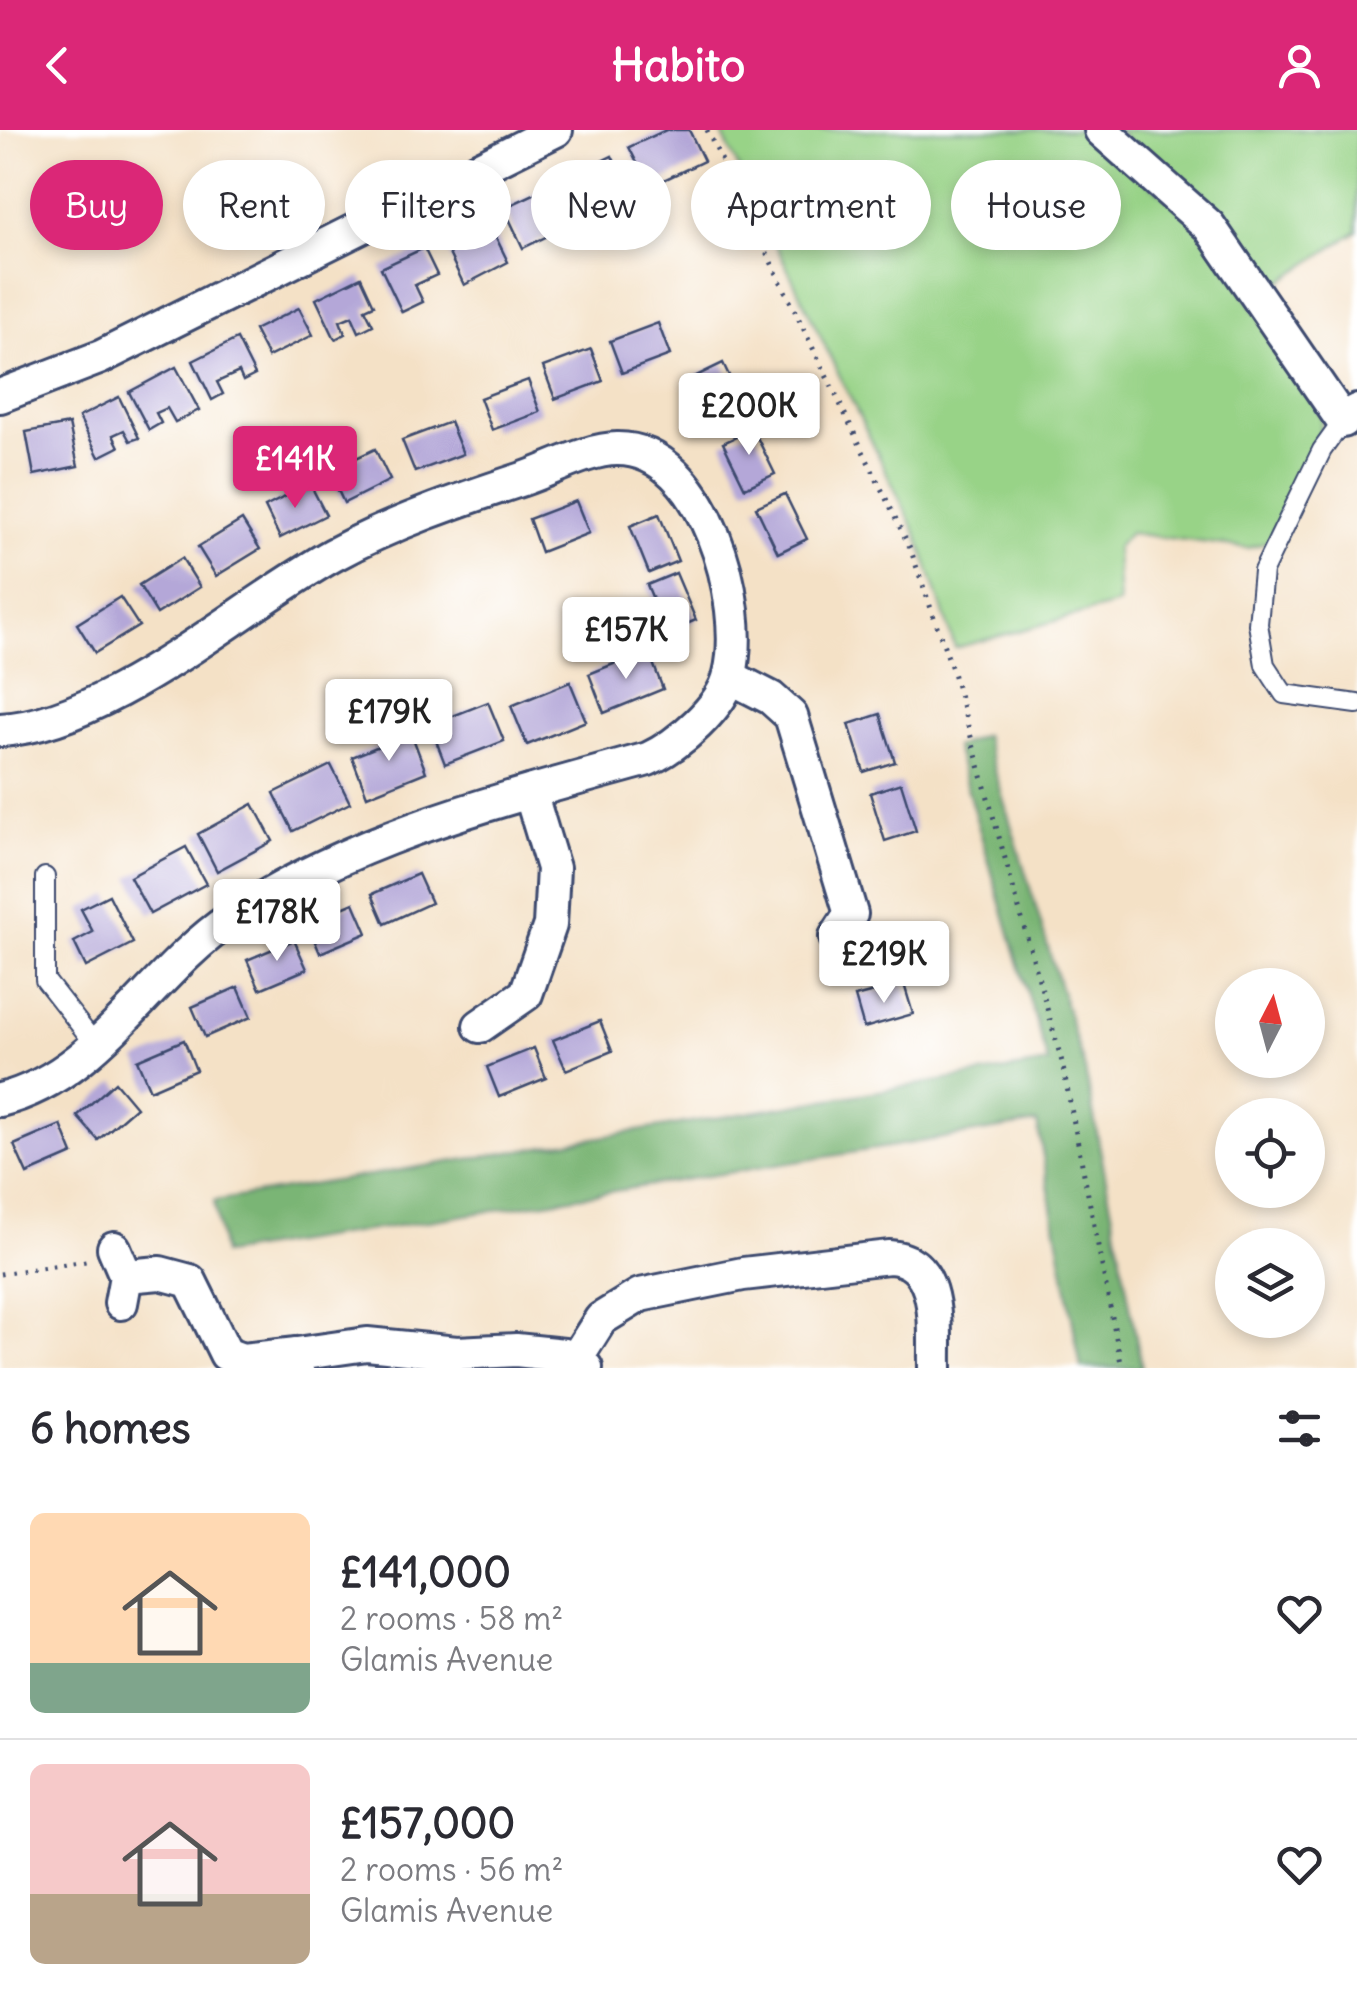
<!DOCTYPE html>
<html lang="en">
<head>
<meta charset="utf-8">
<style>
	:root { --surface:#fff; --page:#f2f2f3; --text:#2b2b33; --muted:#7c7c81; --line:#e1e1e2; --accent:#db2777 }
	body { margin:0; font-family:Delius,sans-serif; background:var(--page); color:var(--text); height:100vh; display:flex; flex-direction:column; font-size:38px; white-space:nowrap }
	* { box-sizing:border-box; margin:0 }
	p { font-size:32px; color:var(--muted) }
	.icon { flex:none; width:55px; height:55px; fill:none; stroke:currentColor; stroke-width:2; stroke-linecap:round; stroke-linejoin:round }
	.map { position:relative; height:1238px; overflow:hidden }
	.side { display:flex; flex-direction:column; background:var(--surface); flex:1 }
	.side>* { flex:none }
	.top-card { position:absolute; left:30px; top:30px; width:1298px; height:90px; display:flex; gap:20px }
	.needle { width:65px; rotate:6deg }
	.controls { position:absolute; left:1215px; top:838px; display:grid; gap:20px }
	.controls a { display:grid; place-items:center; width:110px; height:110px; border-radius:50%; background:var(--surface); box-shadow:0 5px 15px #0003; font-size:50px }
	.price { position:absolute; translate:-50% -85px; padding:0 22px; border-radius:10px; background:#fff; color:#222; font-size:32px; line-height:65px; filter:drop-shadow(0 2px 5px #0008) }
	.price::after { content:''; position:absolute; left:50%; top:60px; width:30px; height:22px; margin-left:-15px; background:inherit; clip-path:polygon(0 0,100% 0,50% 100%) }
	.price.active { background:var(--accent); color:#fff }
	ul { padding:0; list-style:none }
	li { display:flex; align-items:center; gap:30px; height:250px; padding:0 30px }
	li+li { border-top:2px solid var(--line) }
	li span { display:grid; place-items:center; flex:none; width:280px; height:200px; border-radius:15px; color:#555 }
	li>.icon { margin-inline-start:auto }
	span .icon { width:120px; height:120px; fill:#fffc; stroke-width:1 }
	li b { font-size:42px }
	h2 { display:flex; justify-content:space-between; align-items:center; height:120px; padding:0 30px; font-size:42px }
	.tag { padding:0 35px; border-radius:45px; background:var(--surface); box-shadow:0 5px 15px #0003; font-size:35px; line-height:90px }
	.tag.active { background:var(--accent); color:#fff }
	header { display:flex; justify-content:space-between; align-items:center; height:130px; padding:0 30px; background:var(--accent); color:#fff; font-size:45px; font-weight:700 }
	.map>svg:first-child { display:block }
	.green { fill:#98d387; stroke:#5a8172; stroke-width:2.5 }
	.forest { fill:#7ab574; stroke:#4a7269; stroke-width:2.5 }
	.building { fill:#b4a7d8 }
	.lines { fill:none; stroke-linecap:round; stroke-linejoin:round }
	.service-casing { stroke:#3c4a6e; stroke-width:22 }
	.minor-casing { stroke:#3c4a6e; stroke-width:38 }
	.path { stroke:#3c4a6e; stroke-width:5; stroke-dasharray:2.5 8; stroke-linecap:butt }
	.service { stroke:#fff; stroke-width:18 }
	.minor { stroke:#fff; stroke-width:32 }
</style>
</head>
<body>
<header><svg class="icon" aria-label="back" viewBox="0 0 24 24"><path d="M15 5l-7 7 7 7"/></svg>Habito<svg class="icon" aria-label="person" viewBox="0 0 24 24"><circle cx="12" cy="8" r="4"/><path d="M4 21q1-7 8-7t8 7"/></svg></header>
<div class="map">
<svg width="1357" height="1238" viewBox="0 0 1357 1238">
	<rect width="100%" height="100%" fill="#fff"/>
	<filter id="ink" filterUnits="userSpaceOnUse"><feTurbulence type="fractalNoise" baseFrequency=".01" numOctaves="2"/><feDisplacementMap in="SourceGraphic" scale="20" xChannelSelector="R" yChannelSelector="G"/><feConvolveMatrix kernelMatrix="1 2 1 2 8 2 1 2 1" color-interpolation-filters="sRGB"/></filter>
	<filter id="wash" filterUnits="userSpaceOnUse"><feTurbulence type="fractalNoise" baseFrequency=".0048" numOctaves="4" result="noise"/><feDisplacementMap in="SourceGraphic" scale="40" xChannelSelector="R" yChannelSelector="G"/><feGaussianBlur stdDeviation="2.25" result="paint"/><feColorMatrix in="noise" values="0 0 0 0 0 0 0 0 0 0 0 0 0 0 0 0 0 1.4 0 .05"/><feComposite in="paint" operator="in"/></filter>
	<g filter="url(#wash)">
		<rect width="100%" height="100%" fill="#f4e1c6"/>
		<g class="green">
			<polygon points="720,0 1086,0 1199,95 1313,268 1322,289 1319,305 1274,410 1249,418 1129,403 1116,418 1119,474 955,518 918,407"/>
			<polygon points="1117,0 1357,0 1357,101 1270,159"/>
		</g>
		<polygon class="forest" points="984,605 1085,940 1142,1238 1081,1238 1037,993 223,1124 214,1071 1048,933 955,617"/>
		<g id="blocks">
			<g class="building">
				<polygon points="666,0 689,0 704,31 649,57 629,17"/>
				<polygon points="612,26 631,66 587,87 567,48"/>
				<polygon points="551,56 570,95 523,118 504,78"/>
				<polygon points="486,87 508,132 464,155 442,109"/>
				<polygon points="424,118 437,145 415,155 423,172 402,182 381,138"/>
				<polygon points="361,147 374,175 365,179 373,195 359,202 352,186 340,191 345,204 335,209 316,169"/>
				<polygon points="299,178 313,205 268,227 254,200"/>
				<polygon points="658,193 670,225 622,243 610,211"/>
				<polygon points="237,209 255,245 243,251 239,242 217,252 223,264 212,270 193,231"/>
				<polygon points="591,219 603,251 555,269 543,237"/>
				<polygon points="723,233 745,279 715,292 694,247"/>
				<polygon points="176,237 199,280 175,292 167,278 156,283 161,293 149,300 129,262"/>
				<polygon points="528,250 540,282 492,300 480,268"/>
				<polygon points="119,267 139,308 130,311 124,300 113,305 119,317 99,327 79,287"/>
				<polygon points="450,292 463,324 415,342 402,310"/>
				<polygon points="69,294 78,336 34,345 26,302"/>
				<polygon points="753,299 775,344 745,358 723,313"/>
				<polygon points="375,319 390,350 344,373 329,341"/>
				<polygon points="310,354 326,385 280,408 265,377"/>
				<polygon points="785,364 807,409 778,423 756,377"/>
				<polygon points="576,371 589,403 541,422 529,389"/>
				<polygon points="659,384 678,431 649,443 630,396"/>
				<polygon points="242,390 260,419 216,446 198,417"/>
				<polygon points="182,428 200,457 157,484 139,455"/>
				<polygon points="676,443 696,490 667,502 647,455"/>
				<polygon points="120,467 139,496 95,523 77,494"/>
				<polygon points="648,520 663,559 604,583 589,544"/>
				<polygon points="570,552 586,591 527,615 511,576"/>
				<polygon points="488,572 504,611 445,634 430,595"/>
				<polygon points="880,584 895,632 864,642 849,594"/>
				<polygon points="411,603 426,642 367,666 352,627"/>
				<polygon points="331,635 350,673 293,701 274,663"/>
				<polygon points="901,653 916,701 885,711 870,663"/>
				<polygon points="253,674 273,711 217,741 198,704"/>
				<polygon points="186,717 206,754 150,784 130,747"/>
				<polygon points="418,744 431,773 385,794 372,764"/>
				<polygon points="109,765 133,813 86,837 74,812 93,802 81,779"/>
				<polygon points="354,773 367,803 320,823 307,793"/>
				<polygon points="294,810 307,839 260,859 247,830"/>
				<polygon points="904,854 913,884 864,898 855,867"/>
				<polygon points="238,857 251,887 205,907 192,877"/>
				<polygon points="600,891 612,921 566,940 553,910"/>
				<polygon points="184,910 196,940 150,960 137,930"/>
				<polygon points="534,918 546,948 499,967 487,937"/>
				<polygon points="115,952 136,977 98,1010 77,986"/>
				<polygon points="61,995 73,1024 27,1044 14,1015"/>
			</g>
		</g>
	</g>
	<g filter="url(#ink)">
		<use href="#blocks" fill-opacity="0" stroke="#3c4a6e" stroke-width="2.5"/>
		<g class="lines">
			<defs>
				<g id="service">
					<polyline points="1343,291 1322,320 1263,441 1258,494 1265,535 1284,564 1357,574"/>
					<polyline points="45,747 45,850 95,914"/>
				</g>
				<g id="minor">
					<polyline points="1101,0 1209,96 1343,291 1357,281"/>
					<polyline points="0,266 101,227 556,0"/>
					<polyline points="730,547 771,568 791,586 851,784 836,807"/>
					<path d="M0,600C107,595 239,477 333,425C392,393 459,370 523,349C551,340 588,319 617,319C705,318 747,474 730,544C723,577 677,616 648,629C504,669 356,705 230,789C149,844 98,946 0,970"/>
					<polyline points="480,896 526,864 550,795 553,738 530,662"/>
					<polyline points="114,1118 126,1146 121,1173"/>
					<polyline points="126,1146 160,1143 190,1151 226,1224 242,1230 297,1224"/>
					<path d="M575,1230L601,1189L640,1165L743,1144L889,1127C943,1130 934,1199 935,1238"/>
					<polyline points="297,1238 297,1224 367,1214 457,1223 516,1220 564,1225 586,1238"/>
				</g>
			</defs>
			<use href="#service" class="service-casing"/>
			<use href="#minor" class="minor-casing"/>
			<g class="path">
				<polyline points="707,0 910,418 952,539 1062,932 1122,1238"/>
				<polyline points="0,1144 86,1131"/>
			</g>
			<use href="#service" class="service"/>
			<use href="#minor" class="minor"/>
		</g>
	</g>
</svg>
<div class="controls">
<a><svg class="needle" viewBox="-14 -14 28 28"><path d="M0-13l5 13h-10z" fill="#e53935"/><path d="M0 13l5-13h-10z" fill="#7c7c81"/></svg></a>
<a><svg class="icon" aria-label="locate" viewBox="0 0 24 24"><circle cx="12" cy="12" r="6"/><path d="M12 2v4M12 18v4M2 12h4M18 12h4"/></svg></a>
<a><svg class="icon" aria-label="layers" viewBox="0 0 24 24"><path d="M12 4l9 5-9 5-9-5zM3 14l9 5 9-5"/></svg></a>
</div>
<b class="price" style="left:749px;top:328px">£200K</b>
<b class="price active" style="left:295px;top:381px">£141K</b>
<b class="price" style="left:626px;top:552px">£157K</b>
<b class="price" style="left:389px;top:634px">£179K</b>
<b class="price" style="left:277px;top:834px">£178K</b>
<b class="price" style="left:884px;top:876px">£219K</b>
<div class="top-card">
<a class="tag active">Buy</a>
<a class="tag">Rent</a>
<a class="tag">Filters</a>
<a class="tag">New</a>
<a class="tag">Apartment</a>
<a class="tag">House</a>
</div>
</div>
<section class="side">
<h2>6 homes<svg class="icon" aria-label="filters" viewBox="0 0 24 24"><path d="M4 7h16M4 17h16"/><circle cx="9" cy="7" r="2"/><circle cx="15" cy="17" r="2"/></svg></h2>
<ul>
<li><span style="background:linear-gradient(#ffd9b3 75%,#7fa58c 0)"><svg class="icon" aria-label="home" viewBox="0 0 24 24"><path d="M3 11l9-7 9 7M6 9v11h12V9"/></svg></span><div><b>£141,000</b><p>2 rooms · 58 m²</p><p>Glamis Avenue</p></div><svg class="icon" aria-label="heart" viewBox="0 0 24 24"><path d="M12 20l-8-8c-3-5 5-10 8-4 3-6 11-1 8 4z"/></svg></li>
<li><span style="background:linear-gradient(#f6c9c9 65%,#b9a48a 0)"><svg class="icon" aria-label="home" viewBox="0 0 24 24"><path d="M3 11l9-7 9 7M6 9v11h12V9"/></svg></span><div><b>£157,000</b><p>2 rooms · 56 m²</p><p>Glamis Avenue</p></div><svg class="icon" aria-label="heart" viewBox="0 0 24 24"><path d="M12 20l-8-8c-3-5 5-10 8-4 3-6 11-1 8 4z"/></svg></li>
</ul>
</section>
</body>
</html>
